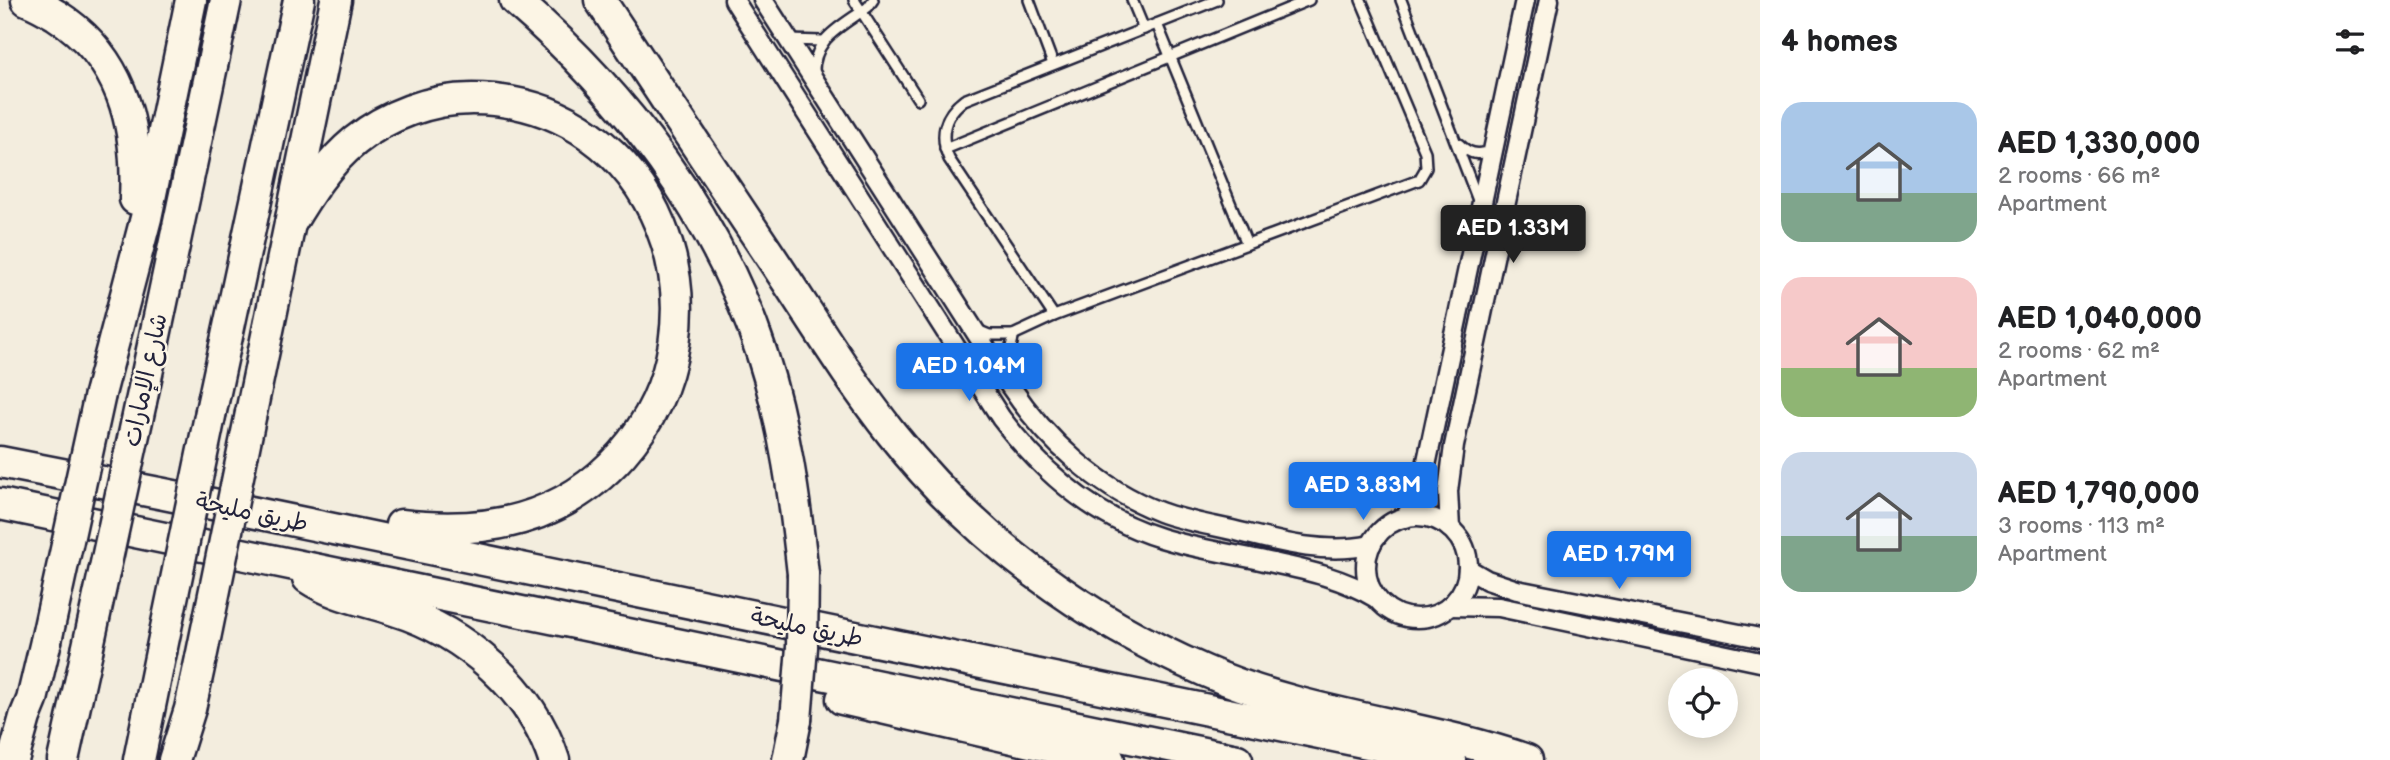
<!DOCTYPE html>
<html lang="en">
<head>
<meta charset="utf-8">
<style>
	:root { --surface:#fff; --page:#f2f2f2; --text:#202124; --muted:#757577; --accent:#1a73e8 }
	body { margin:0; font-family:"Balsamiq Sans","Playpen Sans Arabic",sans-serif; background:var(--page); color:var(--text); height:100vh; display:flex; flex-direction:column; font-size:26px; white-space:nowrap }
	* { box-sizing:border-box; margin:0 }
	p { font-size:23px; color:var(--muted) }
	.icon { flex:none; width:38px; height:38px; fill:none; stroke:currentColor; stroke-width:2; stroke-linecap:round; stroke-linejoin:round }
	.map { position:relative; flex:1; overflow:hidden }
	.sheet { display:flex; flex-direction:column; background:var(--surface); width:630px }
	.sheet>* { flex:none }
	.controls { position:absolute; left:1668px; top:668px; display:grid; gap:14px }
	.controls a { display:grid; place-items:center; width:70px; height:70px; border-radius:50%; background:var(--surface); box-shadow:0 4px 18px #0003; font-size:35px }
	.price { position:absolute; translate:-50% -60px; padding:0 16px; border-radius:7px; background:var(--accent); color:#fff; font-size:23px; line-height:46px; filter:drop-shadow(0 2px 4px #0008) }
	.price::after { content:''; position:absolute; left:50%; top:42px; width:21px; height:16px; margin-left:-10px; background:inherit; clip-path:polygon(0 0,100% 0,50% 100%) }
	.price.current { background:#222; color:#fff }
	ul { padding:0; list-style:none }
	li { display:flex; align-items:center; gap:21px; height:175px; padding:0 21px }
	li span { display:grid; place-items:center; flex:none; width:196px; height:140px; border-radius:21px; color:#555 }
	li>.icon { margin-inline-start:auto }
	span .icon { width:84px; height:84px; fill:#fffc; stroke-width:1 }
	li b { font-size:30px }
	h2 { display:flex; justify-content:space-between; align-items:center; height:84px; padding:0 21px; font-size:30px }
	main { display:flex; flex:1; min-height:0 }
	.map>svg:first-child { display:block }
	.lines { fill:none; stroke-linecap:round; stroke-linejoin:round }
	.lane-casing { stroke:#22223b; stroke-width:14 }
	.street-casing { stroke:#22223b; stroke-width:23 }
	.highway-casing { stroke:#22223b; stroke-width:35 }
	.lane { stroke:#fcf5e5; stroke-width:9 }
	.street { stroke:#fcf5e5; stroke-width:18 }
	.highway { stroke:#fcf5e5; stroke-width:30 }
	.highway-bridge-casing { stroke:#22223b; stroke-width:35; stroke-linecap:butt }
	.highway-bridge { stroke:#fcf5e5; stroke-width:30 }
	.labels { text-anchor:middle; stroke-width:5; stroke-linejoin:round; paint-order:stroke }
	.street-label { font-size:24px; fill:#22223b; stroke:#fcf5e5 }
</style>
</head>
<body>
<main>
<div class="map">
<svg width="1760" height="760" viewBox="0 0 1760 760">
	<rect width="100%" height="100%" fill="#f3edde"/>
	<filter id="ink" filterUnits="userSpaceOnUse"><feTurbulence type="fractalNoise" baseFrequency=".0143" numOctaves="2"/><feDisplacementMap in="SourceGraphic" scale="14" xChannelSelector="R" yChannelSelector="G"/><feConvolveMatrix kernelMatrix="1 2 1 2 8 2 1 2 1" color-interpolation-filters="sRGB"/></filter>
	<g filter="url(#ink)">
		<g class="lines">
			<defs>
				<g id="lane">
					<polyline points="854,0 918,99"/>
					<polyline points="1029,0 1053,64"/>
					<polyline points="1132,0 1144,29"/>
					<polyline points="1401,0 1479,203"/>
					<polyline points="1157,24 1247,244"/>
					<polyline points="789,40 822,41"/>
					<path d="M814,76C812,38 841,27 868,7L873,0"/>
					<path d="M1459,144C1469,155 1481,156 1493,149"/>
					<polyline points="945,149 1309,0"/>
					<path d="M1054,316L949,159C939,135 944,115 964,100L1217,0"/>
					<path d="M977,330L989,335H1013C1014,343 1005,362 1004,375"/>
					<polyline points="1013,335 1054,316 1419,180 1426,168 1425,152 1361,0"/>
				</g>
				<g id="street">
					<path d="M734,0L1001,418C1042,472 1095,518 1161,538C1193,548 1227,553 1260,560C1300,569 1339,576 1376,598"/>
					<path d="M763,0L1010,386C1047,441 1098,488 1160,512C1187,522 1217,526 1244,533C1287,544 1326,554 1371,545"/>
					<circle cx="1417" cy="567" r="51"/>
					<polyline points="1406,518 1424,475 1525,0"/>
					<polyline points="1450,528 1448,491 1454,446 1549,0"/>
					<polyline points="1468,569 1487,580 1517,590 1760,638"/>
					<polyline points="1450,606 1499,607 1760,662"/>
				</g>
				<g id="highway">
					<path d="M27,0C37,4 46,9 56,15C122,57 139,125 135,199"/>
					<path d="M515,0C624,94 717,215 762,354C785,425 795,500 803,574"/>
					<path d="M600,0C658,88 716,175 775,263C813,320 849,380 892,434C975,539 1084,619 1205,671C1308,716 1423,724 1527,760"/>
					<path d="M290,224C308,194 327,164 355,141C387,115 430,99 472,99C657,99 740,320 622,454C563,521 486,535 401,525"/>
					<polyline points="100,394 146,218 191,0"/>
					<polyline points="141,402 226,0"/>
					<polyline points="211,411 299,0"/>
					<polyline points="251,413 336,0"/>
					<polyline points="0,462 164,494 1450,760"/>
					<polyline points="0,504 1237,760"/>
					<path d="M308,578C335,596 364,600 394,610C465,632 531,689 554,760"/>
					<polyline points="842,699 1109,760"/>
					<polyline points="13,760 25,717 32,700 46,641"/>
					<polyline points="63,760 87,651"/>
					<polyline points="139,760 161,652"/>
					<polyline points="174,760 190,709 201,658"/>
					<polyline points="788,760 796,720"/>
				</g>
			</defs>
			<use href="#lane" class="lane-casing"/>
			<use href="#street" class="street-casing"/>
			<use href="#highway" class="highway-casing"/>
			<use href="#lane" class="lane"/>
			<use href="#street" class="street"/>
			<use href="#highway" class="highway"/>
			<defs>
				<g id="highway-bridge">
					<polyline points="46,641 100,394"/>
					<polyline points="87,651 141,402"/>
					<polyline points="161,652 211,411"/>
					<polyline points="201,658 251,413"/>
					<polyline points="796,720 802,647 803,574"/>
				</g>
			</defs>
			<use href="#highway-bridge" class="highway-bridge-casing"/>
			<use href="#highway-bridge" class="highway-bridge"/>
		</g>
	</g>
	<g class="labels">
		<g class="street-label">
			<text transform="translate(145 380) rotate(-78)" y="8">شارع الإمارات</text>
			<text transform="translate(252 512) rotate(12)" y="8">طريق مليحة</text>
			<text transform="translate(807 627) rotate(12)" y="8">طريق مليحة</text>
		</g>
	</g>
</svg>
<div class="controls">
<a><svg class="icon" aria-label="locate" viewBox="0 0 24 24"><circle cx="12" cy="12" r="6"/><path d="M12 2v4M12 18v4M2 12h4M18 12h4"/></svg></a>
</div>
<b class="price current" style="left:1513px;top:265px">AED 1.33M</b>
<b class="price" style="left:969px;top:403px">AED 1.04M</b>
<b class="price" style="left:1363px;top:522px">AED 3.83M</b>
<b class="price" style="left:1619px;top:591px">AED 1.79M</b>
</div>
<section class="sheet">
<h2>4 homes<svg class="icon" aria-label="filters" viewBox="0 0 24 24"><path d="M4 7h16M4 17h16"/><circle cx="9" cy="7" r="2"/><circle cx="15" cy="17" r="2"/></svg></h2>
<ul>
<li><span style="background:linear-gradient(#a9c7e8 65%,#7fa58c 0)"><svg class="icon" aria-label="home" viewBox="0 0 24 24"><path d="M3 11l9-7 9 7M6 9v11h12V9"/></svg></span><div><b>AED 1,330,000</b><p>2 rooms · 66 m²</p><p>Apartment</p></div></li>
<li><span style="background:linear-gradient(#f6c9c9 65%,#8fb573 0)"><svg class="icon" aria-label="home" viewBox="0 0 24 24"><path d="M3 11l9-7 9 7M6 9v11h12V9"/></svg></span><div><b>AED 1,040,000</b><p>2 rooms · 62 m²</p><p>Apartment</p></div></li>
<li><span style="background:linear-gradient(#c9d6e8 60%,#7fa58c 0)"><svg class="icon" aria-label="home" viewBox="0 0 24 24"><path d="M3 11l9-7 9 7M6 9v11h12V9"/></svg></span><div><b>AED 1,790,000</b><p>3 rooms · 113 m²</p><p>Apartment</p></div></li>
</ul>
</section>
</main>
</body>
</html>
